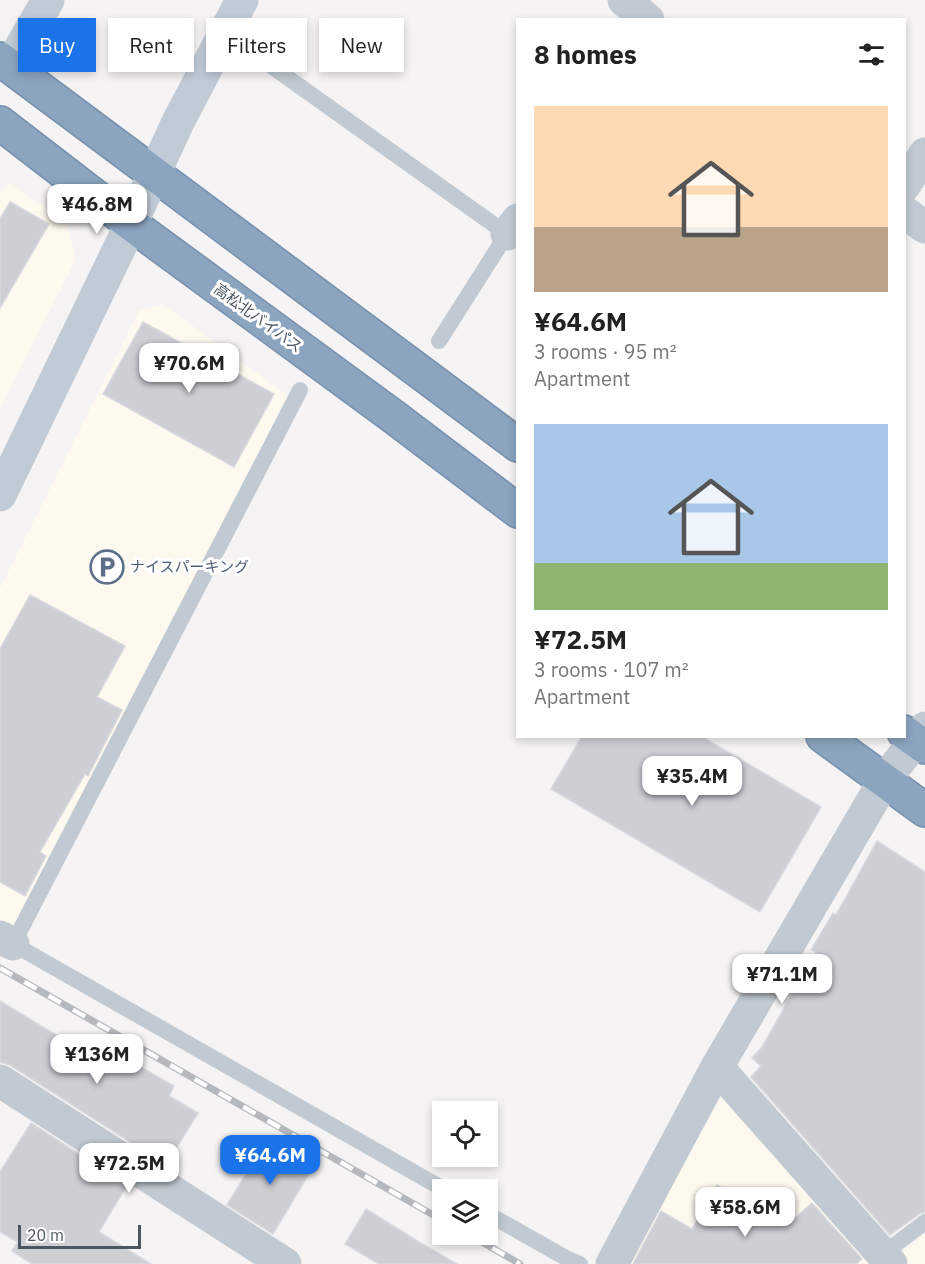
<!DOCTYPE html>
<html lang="en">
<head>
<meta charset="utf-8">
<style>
	:root { --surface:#fff; --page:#f2f2f2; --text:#222; --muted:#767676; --accent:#1a73e8 }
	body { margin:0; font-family:"IBM Plex Sans","Noto Sans JP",sans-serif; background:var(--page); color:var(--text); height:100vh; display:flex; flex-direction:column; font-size:22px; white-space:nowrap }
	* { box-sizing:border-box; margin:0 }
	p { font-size:20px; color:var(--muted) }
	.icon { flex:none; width:33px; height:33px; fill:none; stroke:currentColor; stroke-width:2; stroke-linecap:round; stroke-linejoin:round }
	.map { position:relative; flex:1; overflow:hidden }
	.drawer { position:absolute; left:516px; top:18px; width:390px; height:720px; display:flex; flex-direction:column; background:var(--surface); border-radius:0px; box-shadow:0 3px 9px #0003 }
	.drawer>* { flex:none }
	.top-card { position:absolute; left:18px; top:18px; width:408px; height:54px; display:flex; gap:12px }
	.buttons { position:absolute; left:432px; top:1101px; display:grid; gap:12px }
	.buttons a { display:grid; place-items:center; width:66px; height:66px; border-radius:0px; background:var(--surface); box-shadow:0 3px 9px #0003; font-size:30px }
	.scale { position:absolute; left:18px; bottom:15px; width:123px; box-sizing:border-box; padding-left:6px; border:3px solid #4a5661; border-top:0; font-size:16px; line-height:21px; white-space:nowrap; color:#4a5661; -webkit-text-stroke:4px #fff; paint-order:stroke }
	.price { position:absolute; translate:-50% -51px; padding:0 14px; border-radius:12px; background:#fff; color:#222; font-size:20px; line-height:39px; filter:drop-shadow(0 2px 3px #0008) }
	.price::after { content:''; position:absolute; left:50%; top:36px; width:18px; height:14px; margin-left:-9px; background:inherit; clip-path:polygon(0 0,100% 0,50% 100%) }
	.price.selected { background:var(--accent); color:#fff }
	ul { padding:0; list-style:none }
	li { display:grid; align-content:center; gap:12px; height:318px; padding:0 18px }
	li span { display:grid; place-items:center; height:186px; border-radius:0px; color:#555 }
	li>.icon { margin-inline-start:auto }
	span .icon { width:108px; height:108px; fill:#fffc; stroke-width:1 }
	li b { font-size:26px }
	h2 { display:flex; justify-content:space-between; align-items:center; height:72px; padding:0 18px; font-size:26px }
	.chip { padding:0 21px; border-radius:0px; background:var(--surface); box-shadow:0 3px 9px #0003; font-size:21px; line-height:54px }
	.chip.selected { background:var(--accent); color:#fff }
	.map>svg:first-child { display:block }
	.commercial { fill:#fdf9ef }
	.building { fill:#cdcfd5; stroke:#d7d9de; stroke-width:1.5 }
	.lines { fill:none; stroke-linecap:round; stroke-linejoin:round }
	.highway-casing { stroke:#7690ad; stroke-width:36 }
	.lane { stroke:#c1cad2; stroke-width:16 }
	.street { stroke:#c1cad2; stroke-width:33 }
	.secondary { stroke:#c1cbd6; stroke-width:33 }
	.highway { stroke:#8ba5c1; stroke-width:33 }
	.rail-casing { stroke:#b5b8bd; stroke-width:7 }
	.rail { stroke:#fff; stroke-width:4.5; stroke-dasharray:14; stroke-linecap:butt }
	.labels { text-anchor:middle; stroke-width:6; stroke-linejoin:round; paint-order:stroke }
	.street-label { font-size:15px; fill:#4a5661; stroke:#fff }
	.service-label { font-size:15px; fill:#4e5e75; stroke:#fff; text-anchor:start }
</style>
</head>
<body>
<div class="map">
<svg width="925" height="1264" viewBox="0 0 925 1264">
	<rect width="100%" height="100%" fill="#f5f3f3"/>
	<g class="commercial">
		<polygon points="9,182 67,222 76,259 0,410 0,195"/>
		<polygon points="163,304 291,398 14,935 0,927 0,588 139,311"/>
		<polygon points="724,1094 871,1264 632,1264 631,1249"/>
		<polygon points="925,1234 925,1264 902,1264 896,1256"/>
	</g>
	<g class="building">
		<polygon points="10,202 49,224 0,308 0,219"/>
		<polygon points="143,322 274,394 234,467 103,394"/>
		<polygon points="30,595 125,646 97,697 122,710 88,776 85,774 40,852 46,856 25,896 0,882 0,649"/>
		<polygon points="582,736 701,736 821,807 760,912 551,789"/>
		<polygon points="877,841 925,872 925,1212 919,1214 890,1235 751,1077 761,1066 752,1058 762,1047 816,952 811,950 833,913 836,915"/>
		<polygon points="0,1001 66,1041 69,1035 135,1073 139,1066 174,1086 169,1096 198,1113 166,1165 10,1065 0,1062"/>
		<polygon points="31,1123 127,1185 99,1232 151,1264 32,1264 12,1251 18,1242 0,1232 0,1172"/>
		<polygon points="267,1139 313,1167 273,1234 227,1205"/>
		<polygon points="717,1185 786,1226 812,1203 862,1259 856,1264 633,1264 661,1211 692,1229"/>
		<polygon points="366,1209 419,1242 457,1264 379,1264 345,1244"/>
	</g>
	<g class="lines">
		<defs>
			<g id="highway">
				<polyline points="0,59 518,445"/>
				<polyline points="0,123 131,224 394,417 518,511"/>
				<polyline points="904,732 925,747"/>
				<polyline points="823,736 925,810"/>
			</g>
		</defs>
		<use href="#highway" class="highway-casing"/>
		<g class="lane">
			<polyline points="253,53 507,234 439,341"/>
			<polyline points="300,390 13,944 445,1190"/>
			<polyline points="488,1214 566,1258 580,1264"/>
			<polyline points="883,1254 925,1222"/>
		</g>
		<g class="street">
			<polyline points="624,0 648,20"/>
			<polyline points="904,186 925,154"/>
			<polyline points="904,212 925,227"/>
			<polyline points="507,234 518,220"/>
			<polyline points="0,937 13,944"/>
			<polyline points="717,1067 891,1264"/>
			<polyline points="0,1081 285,1264"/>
			<polyline points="612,1264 717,1067 884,781 925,728"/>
		</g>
		<g class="secondary">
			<polyline points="10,66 48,0"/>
			<polyline points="0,495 131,224 178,122 242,0"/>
		</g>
		<use href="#highway" class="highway"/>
		<defs>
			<g id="rail">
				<polyline points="0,968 442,1220"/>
				<polyline points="468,1234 520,1264"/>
			</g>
		</defs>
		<use href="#rail" class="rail-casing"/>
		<use href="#rail" class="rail"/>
	</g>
	<defs>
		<symbol id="parking-ring" viewBox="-11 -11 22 22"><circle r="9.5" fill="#fff" stroke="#5c6f8a" stroke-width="1.5"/><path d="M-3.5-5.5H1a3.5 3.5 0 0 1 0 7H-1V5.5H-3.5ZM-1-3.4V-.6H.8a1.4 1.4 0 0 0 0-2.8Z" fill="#5c6f8a"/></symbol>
	</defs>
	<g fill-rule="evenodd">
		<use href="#parking-ring" x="88" y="548" width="38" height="38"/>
	</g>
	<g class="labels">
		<g class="street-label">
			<text transform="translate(258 318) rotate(36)" y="5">高松北バイパス</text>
		</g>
		<g class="service-label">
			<text x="130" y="572">ナイスパーキング</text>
		</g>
	</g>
</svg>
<div class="buttons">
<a><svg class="icon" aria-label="locate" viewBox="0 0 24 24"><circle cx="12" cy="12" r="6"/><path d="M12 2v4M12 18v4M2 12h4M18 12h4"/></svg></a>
<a><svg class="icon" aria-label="layers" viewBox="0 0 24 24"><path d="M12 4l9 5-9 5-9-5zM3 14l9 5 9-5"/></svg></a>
</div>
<div class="scale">20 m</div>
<b class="price" style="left:97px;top:235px">¥46.8M</b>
<b class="price" style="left:189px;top:394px">¥70.6M</b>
<b class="price" style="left:692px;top:807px">¥35.4M</b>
<b class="price" style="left:782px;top:1005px">¥71.1M</b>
<b class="price" style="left:97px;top:1085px">¥136M</b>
<b class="price selected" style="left:270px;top:1186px">¥64.6M</b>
<b class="price" style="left:129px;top:1194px">¥72.5M</b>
<b class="price" style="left:745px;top:1238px">¥58.6M</b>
<div class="top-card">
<a class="chip selected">Buy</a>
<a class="chip">Rent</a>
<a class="chip">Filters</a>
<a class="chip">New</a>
</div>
<section class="drawer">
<h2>8 homes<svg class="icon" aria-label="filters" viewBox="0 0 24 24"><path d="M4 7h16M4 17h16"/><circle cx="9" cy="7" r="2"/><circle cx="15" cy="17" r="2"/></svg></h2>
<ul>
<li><span style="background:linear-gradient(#ffd9b3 65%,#b9a48a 0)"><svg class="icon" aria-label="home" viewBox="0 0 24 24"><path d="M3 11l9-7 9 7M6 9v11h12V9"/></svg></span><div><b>¥64.6M</b><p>3 rooms · 95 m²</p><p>Apartment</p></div></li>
<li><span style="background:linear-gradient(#a9c7e8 75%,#8fb573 0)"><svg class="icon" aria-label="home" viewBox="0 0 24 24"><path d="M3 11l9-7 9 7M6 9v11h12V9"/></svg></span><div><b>¥72.5M</b><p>3 rooms · 107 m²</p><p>Apartment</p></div></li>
</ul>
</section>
</div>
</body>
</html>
